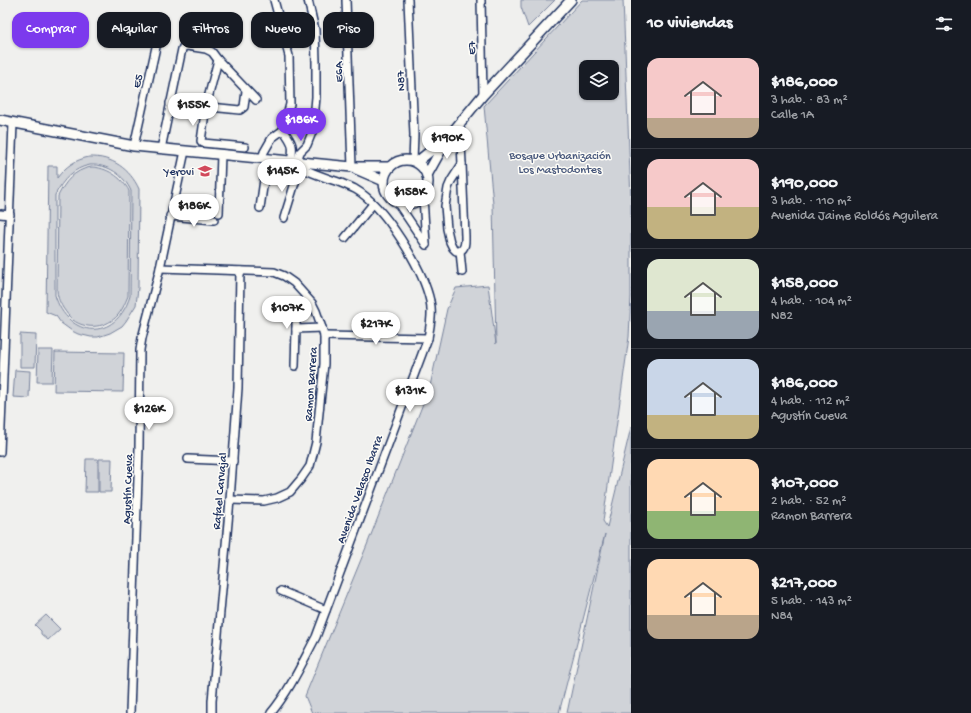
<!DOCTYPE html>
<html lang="es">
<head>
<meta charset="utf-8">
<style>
	:root { --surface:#171b24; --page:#20242c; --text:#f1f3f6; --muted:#9ea1a6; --line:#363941; --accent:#7c3aed }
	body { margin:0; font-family:"Gochi Hand",sans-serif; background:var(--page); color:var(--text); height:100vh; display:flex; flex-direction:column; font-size:15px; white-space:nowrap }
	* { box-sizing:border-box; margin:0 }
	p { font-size:13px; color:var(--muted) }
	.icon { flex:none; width:22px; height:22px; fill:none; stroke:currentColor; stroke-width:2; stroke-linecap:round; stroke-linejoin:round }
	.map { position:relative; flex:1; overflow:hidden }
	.panel { display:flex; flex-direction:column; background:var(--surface); width:340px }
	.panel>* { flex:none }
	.guide { position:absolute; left:12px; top:12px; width:380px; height:36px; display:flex; gap:8px }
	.controls { position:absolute; left:579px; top:60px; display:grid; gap:8px }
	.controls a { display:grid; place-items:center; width:40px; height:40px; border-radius:8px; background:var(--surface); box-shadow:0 1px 3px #0004; font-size:20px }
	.price { position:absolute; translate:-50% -34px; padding:0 9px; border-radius:14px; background:#fff; color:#222; font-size:13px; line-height:26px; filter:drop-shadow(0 1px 2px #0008) }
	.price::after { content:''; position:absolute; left:50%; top:24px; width:12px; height:9px; margin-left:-6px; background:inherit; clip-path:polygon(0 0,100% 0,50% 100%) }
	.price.on { background:var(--accent); color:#fff }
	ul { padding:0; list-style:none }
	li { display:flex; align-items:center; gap:12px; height:100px; padding:0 16px }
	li+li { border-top:1px solid var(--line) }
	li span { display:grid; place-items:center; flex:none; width:112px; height:80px; border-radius:12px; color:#555 }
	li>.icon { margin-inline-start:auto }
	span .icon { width:48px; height:48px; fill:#fffc; stroke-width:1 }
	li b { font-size:17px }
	h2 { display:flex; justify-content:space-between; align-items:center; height:48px; padding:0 16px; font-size:17px }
	.chip { padding:0 14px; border-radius:12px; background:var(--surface); box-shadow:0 1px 3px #0004; font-size:14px; line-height:36px }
	.chip.on { background:var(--accent); color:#fff }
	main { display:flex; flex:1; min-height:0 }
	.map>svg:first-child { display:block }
	.green { fill:#d0d3d8; stroke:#76819b; fill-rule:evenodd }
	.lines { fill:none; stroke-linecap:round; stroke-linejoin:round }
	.minor-casing { stroke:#1b2f5e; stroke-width:10 }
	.tertiary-casing { stroke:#1b2f5e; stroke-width:12 }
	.minor { stroke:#fdfcf7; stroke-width:7 }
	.tertiary { stroke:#fdfcf7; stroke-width:9 }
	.labels { text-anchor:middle; stroke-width:3; stroke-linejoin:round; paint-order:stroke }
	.street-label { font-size:12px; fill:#1b2f5e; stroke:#fdfcf7 }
	.park-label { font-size:12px; fill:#48587c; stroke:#fdfcf7 }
	.poi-label { font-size:12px; fill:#1b2f5e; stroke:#fdfcf7; text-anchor:end }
</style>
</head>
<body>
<main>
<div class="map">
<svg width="631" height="713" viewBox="0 0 631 713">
	<rect width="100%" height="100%" fill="#f0f0ee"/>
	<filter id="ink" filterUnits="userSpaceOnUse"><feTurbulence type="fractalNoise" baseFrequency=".025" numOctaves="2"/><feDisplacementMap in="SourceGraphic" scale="8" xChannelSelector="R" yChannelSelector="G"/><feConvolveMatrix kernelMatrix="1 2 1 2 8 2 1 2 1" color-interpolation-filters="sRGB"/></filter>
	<g filter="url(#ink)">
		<g class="green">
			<polygon points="521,0 555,0 528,27 521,7"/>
			<path d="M582,0H623L631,200V296L629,337L603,521L607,527L631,427V713H567L605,534L559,713H312L305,696L367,545L430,386L447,309L456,288L488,285L496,344L493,204L484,106ZM586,67H612V93H586Z"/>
			<path d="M89,157C112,156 130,169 139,189L138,288L136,305L126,321L122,326L110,333L98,337H91L78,334L72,331L61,323L56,316L46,312L48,166H57V178C66,166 75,160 89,157ZM90,165C108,164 124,175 131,191L130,296C116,342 68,339 55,295V195C63,180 73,168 90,165Z"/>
			<path d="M91,167C106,167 122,177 129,191L128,296C125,303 123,309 118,315C107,328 86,330 73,320C69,317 66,312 63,308C59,301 57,296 57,288L58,196C65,182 74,170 91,167Z"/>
			<polygon points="20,334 36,335 35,367 20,367"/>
			<polygon points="38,350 53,350 52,382 37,382"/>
			<polygon points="55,352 124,353 123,392 54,391"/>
			<polygon points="15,370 30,371 29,398 13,397"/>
			<polygon points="86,459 98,459 98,492 85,492"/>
			<polygon points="99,459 112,459 111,492 99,492"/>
			<polygon points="46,615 60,629 48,640 41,634 41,631 35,625"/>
		</g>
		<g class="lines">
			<defs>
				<g id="minor">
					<polyline points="346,0 352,167"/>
					<polyline points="408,0 414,135 413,161"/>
					<polyline points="481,0 483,95"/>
					<polyline points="218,60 206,106 201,141 203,143 245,147"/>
					<polyline points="170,103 240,110 244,107 246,91"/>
					<polyline points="460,123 462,164 451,181 448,188 445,206 447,229 450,242 453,248 456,251 460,251"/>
					<polyline points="134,146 162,20"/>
					<polyline points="161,149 182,49 183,47 187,46 206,49 212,52 218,60 256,100"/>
					<polyline points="262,158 264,152 272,138 283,130 290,104 289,56 274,0"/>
					<polyline points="297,162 300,152 307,145 313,130 316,97 316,62 315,30 308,0"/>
					<path d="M462,164L465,236C465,241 466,248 460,251L462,272"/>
					<polyline points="423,197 426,244"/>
					<polyline points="397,202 426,245"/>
					<polyline points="260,208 267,159"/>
					<polyline points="219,213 221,154"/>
					<polyline points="0,214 10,215"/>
					<polyline points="170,216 214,220"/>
					<polyline points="284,218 298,173 301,168"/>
					<polyline points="345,238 373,204"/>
					<polyline points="160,268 274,272 284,276 294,283 312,303 316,311 322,328 324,336 324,364 316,442 310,466 301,479 290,492 277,498 264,501 230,500"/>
					<polyline points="296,304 296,329"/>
					<polyline points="324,336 428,338"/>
					<polyline points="295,366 296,329 322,328"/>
					<polyline points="0,452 13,123"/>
					<polyline points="188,459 233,461"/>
					<polyline points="281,591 326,610"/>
					<polyline points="130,713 139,448 140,350 142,338 160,268 185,151"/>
					<polyline points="212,713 212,701 230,500 238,388 240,271"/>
					<path d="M271,713C290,690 302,663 316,637L428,338C430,326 433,313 430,301C423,269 385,206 355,189C351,187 346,185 341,183C324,177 306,172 291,162C294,146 293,143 283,130"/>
				</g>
				<g id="tertiary">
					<polyline points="0,120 134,146 352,167 390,167"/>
					<circle cx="406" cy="182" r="22"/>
					<polyline points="417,162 450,135 483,95 571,0"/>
					<polyline points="356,169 384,181"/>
					<polyline points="427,175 447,139"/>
				</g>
			</defs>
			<use href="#minor" class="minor-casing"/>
			<use href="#tertiary" class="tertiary-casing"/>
			<use href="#minor" class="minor"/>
			<use href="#tertiary" class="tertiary"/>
		</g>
	</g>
	<defs>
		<symbol id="university-bare" viewBox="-9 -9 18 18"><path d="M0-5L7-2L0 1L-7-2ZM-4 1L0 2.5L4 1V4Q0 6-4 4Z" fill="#d1495b" stroke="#fdfcf7" stroke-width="2.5" paint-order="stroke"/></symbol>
	</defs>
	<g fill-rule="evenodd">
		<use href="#university-bare" x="195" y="161" width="20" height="20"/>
	</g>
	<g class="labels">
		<g class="street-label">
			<text transform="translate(471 48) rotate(-91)" y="4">E7</text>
			<text transform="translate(338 72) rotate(-92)" y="4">E6A</text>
			<text transform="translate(137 81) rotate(-77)" y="4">E5</text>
			<text transform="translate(400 81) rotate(-93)" y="4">N87</text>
			<text transform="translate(310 384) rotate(-86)" y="4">Ramon Barrera</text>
			<text transform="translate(127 489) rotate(-88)" y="4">Agustín Cueva</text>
			<text transform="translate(359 489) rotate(-70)" y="4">Avenida Velasco Ibarra</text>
			<text transform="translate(219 491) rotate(-85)" y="4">Rafael Carvajal</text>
		</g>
		<g class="park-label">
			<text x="560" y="159">Bosque Urbanización<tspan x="560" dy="14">Los Mastodontes</tspan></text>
		</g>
		<g class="poi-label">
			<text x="194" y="175">Yerovi</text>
		</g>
	</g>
</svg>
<div class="controls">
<a><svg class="icon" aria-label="layers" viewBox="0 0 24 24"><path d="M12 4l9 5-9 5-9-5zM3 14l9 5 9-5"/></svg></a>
</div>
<b class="price" style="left:193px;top:127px">$155K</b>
<b class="price on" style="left:301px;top:142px">$186K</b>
<b class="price" style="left:447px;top:160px">$190K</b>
<b class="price" style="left:282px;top:193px">$145K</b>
<b class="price" style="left:410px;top:214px">$158K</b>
<b class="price" style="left:194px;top:228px">$186K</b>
<b class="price" style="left:287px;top:330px">$107K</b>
<b class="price" style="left:376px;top:346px">$217K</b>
<b class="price" style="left:410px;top:413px">$131K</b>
<b class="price" style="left:149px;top:431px">$126K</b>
<div class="guide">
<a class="chip on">Comprar</a>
<a class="chip">Alquilar</a>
<a class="chip">Filtros</a>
<a class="chip">Nuevo</a>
<a class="chip">Piso</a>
</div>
</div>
<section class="panel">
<h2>10 viviendas<svg class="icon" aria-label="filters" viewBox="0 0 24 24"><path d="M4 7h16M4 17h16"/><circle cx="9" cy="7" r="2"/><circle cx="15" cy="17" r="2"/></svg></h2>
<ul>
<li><span style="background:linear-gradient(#f6c9c9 75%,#b9a48a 0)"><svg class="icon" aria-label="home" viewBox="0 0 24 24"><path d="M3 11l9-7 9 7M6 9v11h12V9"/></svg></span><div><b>$186,000</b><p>3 hab. · 83 m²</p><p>Calle 1A</p></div></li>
<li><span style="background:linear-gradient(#f6c9c9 60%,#c2b280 0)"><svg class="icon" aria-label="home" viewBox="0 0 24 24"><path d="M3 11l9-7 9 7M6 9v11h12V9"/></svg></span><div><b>$190,000</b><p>3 hab. · 110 m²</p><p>Avenida Jaime Roldós Aguilera</p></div></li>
<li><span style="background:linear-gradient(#dfe7d0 65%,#9aa5b1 0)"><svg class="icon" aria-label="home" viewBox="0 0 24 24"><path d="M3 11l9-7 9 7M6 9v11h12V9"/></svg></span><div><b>$158,000</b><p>4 hab. · 104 m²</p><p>N82</p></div></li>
<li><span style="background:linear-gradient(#c9d6e8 70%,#c2b280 0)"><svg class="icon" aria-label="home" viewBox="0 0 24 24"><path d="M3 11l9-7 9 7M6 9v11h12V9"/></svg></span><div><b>$186,000</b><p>4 hab. · 112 m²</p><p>Agustín Cueva</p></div></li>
<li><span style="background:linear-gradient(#ffd9b3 65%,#8fb573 0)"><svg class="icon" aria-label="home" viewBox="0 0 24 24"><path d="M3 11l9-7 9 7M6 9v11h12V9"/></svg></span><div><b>$107,000</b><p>2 hab. · 52 m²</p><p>Ramon Barrera</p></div></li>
<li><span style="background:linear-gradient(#ffd9b3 70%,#b9a48a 0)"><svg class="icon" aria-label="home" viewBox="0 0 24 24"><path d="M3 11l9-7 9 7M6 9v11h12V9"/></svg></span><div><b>$217,000</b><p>5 hab. · 143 m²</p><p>N84</p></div></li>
</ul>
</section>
</main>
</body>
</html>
